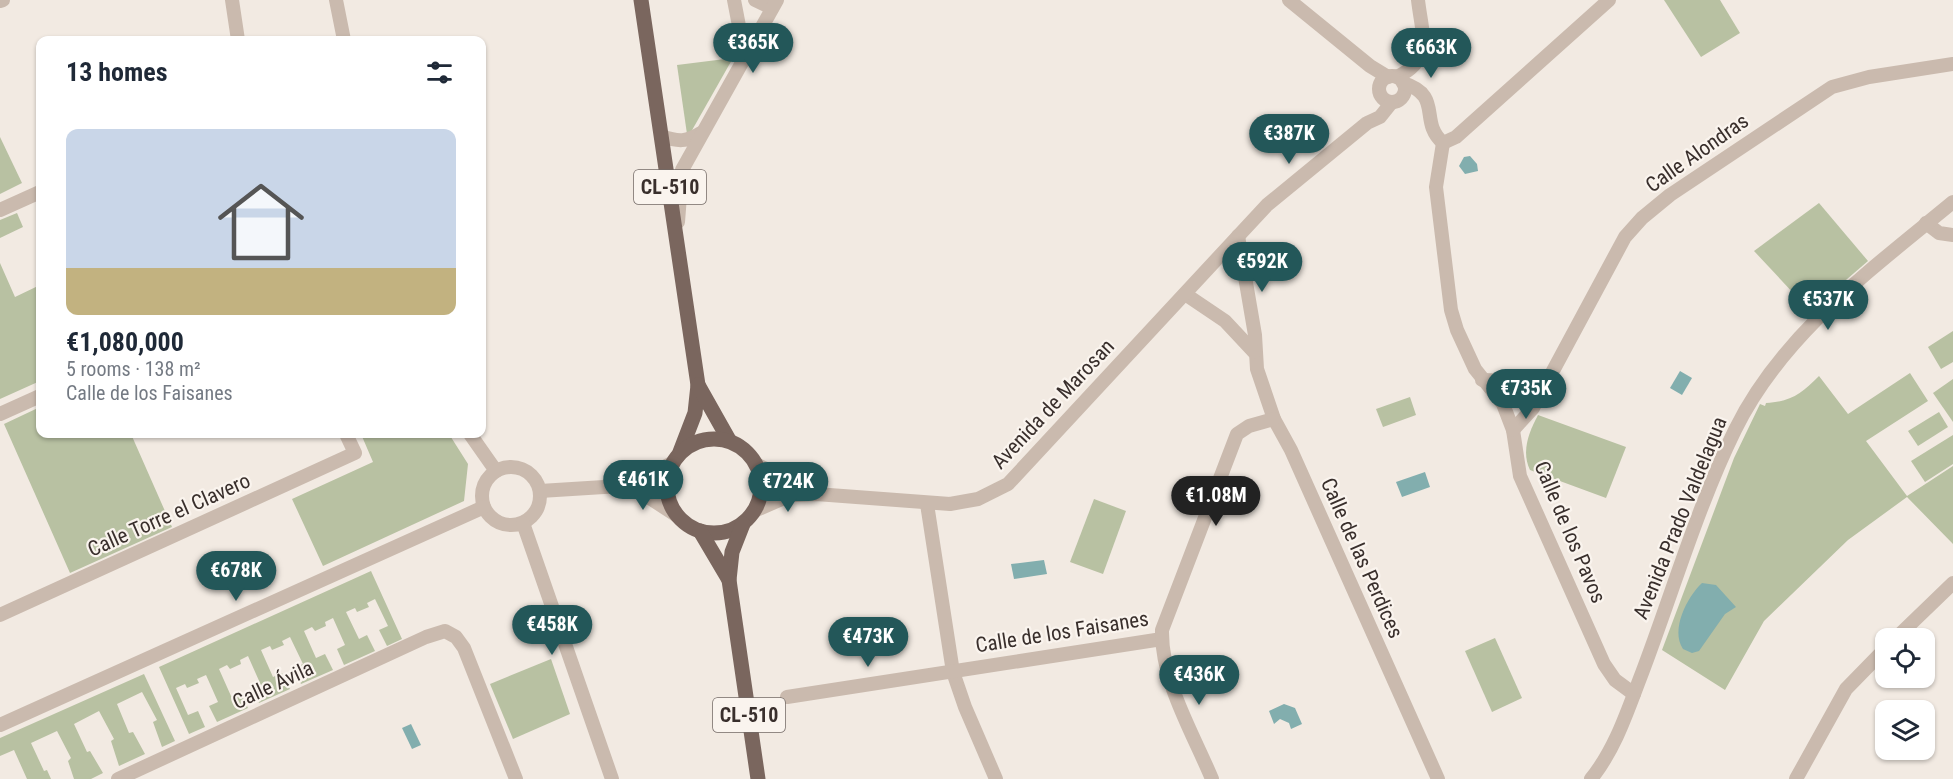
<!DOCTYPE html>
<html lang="en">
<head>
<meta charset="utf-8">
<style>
	:root { --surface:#fff; --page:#f2f2f3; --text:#1f2937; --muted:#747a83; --line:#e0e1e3; --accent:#235759 }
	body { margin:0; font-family:"Roboto Condensed",sans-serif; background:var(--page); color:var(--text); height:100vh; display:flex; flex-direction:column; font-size:22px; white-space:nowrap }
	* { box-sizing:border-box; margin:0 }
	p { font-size:20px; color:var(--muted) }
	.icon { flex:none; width:33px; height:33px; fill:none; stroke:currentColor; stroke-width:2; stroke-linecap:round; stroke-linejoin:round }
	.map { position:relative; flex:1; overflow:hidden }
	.side { position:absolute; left:36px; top:36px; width:450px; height:402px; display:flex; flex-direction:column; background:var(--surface); border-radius:12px; box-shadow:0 2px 4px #0004 }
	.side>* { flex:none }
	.tools { position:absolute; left:1875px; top:628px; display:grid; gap:12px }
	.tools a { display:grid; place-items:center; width:60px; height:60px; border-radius:12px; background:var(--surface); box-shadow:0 2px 4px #0004; font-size:30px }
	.price { position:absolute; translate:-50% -51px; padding:0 14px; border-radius:21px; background:var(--accent); color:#fff; font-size:20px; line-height:39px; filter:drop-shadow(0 2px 3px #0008) }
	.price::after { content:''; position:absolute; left:50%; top:36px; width:18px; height:14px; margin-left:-9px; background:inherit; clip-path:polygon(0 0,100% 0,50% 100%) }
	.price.selected { background:#222; color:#fff }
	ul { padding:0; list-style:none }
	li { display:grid; align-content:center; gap:12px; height:318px; padding:0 30px }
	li+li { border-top:2px solid var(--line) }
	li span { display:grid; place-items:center; height:186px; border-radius:12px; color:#555 }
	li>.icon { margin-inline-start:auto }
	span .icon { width:108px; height:108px; fill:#fffc; stroke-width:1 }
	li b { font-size:26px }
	h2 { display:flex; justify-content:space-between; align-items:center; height:72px; padding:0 30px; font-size:26px }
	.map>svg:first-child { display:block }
	.green { fill:#b8c1a2 }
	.water { fill:#82aeae }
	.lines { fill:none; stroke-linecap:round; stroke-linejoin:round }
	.street { stroke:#cabaae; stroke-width:14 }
	.primary { stroke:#7a665e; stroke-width:15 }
	.labels { text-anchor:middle; stroke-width:4.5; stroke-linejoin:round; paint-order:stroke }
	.shield { fill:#faf4ee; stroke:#736a66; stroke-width:1.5 }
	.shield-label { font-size:20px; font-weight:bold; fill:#392f2c }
	.street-label { font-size:21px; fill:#392f2c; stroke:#faf4ee }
</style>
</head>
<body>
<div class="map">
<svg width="1953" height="779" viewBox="0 0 1953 779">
	<rect width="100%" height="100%" fill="#f2eae2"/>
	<g class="green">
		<polygon points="1664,0 1720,0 1740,33 1701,57"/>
		<polygon points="733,58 691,132 687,134 677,65"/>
		<polygon points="0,137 22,183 0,194"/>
		<polygon points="1819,203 1868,261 1810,311 1754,251"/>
		<polygon points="17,213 23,227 0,238 0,220"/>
		<polygon points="0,263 15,297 40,285 40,381 0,399"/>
		<polygon points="1953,331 1953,362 1941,369 1928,347"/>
		<path d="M1910,373L1928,401L1866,441L1907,496L1953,466V544L1907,497L1848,540L1764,621L1725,690L1662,650L1734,458L1760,404L1765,406L1766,403C1791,402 1802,393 1819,376L1848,414Z"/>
		<polygon points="1953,379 1953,422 1933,393"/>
		<polygon points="1410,397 1416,415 1383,427 1376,409"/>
		<polygon points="40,407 40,434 131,434 172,527 70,573 4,424"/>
		<polygon points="1939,412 1948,427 1918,446 1908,431"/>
		<path d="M1538,415L1626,447L1606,498L1530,470C1521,451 1529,432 1538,415Z"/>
		<polygon points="361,434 449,434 468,464 464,501 323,566 292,499 373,462"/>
		<polygon points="1953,435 1953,464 1925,482 1911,461"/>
		<polygon points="1094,499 1126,511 1103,574 1070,562"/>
		<polygon points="371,571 402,639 387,646 379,630 388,626 375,599 367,603 369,607 357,612 355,608 346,612 359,639 367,635 375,651 344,665 337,649 345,645 333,618 325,622 326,626 315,631 312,627 304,631 316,658 325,654 333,670 301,684 294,668 303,664 290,637 282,641 284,645 272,650 270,646 261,650 273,677 282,673 290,689 259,703 252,687 260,683 248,656 240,660 241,664 230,669 227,665 219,669 231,696 240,692 248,708 217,722 209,706 218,702 206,675 197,679 199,683 187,688 185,684 176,688 188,715 198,711 205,727 189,734 159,667"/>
		<polygon points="1495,638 1522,698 1492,712 1465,651"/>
		<polygon points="551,659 570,714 513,739 490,684"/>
		<polygon points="144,674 175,741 162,747 153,722 157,720 142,692 117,704 129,733 133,732 145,754 119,766 111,741 114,739 99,711 74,724 87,752 90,751 103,773 91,779 74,779 68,761 71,758 57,731 31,743 44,771 47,770 51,779 27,779 14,750 0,756 0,738"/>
	</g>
	<g class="water">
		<polygon points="1470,156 1477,164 1478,171 1465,174 1459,166 1464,157"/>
		<polygon points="1680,371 1692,378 1682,395 1670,388"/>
		<polygon points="1425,472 1430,487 1402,497 1396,482"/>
		<polygon points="1044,560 1047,574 1014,579 1011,564"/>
		<path d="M1702,583L1716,585L1736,607L1725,614L1699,651L1692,653L1683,649C1670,630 1687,597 1702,583Z"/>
		<polygon points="1284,704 1295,708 1302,724 1291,729 1289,723 1280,719 1274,724 1269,711"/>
		<polygon points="411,724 421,745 412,749 402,728"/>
	</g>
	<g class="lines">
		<g class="street">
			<polyline points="232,0 238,40"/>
			<polyline points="336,0 344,40"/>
			<polyline points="734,0 745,57"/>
			<polyline points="755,0 772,8"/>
			<polyline points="1289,0 1370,66 1388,77"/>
			<polyline points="0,1 3,0"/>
			<circle cx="1392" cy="89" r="13"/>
			<path d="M1397,77C1434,59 1422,35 1418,0"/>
			<path d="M1403,83C1444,96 1418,121 1443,143"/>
			<path d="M662,136C678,142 687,142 701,133"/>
			<polyline points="1443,143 1436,187 1451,310 1457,330 1475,369 1503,404 1513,430 1520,476 1604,664 1615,680 1634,694"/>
			<polyline points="1443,143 1456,137 1609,0"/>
			<polyline points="0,210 40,192"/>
			<polyline points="678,222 682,170 777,0"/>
			<polyline points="1926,223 1939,233 1953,235"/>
			<polyline points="1238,236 1255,335 1257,369 1274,419 1291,450 1438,779"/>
			<polyline points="1185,294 1225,321 1254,352"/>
			<polyline points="1482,380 1546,382"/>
			<polyline points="0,414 40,396"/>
			<polyline points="1513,430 1533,408 1625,237 1642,218 1670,195 1832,87 1869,77 1953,64"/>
			<polyline points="470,434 496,471"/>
			<polyline points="756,464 814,493"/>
			<circle cx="511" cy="496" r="29"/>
			<polyline points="620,486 642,493 676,515"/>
			<polyline points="540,491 620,486 644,478 672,463"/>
			<polyline points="927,504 953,672 965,707 996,779"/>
			<polyline points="754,511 791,495 816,494 950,504 978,499 1008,484 1267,205 1367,123 1380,117 1392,102"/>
			<polyline points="523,523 612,779"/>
			<polyline points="0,615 355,453 346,434"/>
			<polyline points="1895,639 1953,583"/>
			<polyline points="787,697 1162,639"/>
			<polyline points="0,725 484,507"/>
			<polyline points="118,779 426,637 445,631 456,637 464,648 516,779"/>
			<path d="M1212,779C1193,733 1161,681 1162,630L1237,434L1249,426L1274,419"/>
			<path d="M1591,779C1616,748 1628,709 1642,673C1672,594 1698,505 1735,430C1782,334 1872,269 1953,202"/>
			<polyline points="1796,779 1846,689 1886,648"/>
		</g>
		<g class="primary">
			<polyline points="641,0 698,385 695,413 680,452"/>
			<polyline points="698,385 729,440"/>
			<circle cx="714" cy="486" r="47"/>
			<polyline points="743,524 732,552 729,580 758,779"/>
			<polyline points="700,531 729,580"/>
		</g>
	</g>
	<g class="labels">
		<g class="shield">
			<rect x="634" y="170" width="72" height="34" rx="4.5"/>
			<rect x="713" y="698" width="72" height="34" rx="4.5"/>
		</g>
		<g class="shield-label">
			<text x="670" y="194">CL-510</text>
			<text x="749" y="722">CL-510</text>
		</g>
		<g class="street-label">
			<text transform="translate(1697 153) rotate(-35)" y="7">Calle Alondras</text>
			<text transform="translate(1053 404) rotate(-47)" y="7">Avenida de Marosan</text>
			<text transform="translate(169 515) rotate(-24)" y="7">Calle Torre el Clavero</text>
			<text transform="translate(1680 518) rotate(-68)" y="7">Avenida Prado Valdelagua</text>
			<text transform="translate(1570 532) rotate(67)" y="7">Calle de los Pavos</text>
			<text transform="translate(1362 558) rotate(66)" y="7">Calle de las Perdices</text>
			<text transform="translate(1062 632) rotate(-9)" y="7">Calle de los Faisanes</text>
			<text transform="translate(273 685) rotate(-25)" y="7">Calle Ávila</text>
		</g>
	</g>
</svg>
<div class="tools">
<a><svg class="icon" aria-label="locate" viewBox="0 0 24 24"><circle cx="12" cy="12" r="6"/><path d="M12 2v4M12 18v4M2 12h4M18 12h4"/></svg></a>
<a><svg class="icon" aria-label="layers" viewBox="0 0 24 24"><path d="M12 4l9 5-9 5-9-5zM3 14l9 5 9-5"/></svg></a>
</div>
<b class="price" style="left:753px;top:74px">€365K</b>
<b class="price" style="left:1431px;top:79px">€663K</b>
<b class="price" style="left:1289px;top:165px">€387K</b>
<b class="price" style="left:1262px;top:293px">€592K</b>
<b class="price" style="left:1828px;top:331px">€537K</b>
<b class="price" style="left:1526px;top:420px">€735K</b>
<b class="price" style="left:643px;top:511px">€461K</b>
<b class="price" style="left:788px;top:513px">€724K</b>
<b class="price selected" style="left:1216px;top:527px">€1.08M</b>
<b class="price" style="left:236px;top:602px">€678K</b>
<b class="price" style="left:552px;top:656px">€458K</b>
<b class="price" style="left:868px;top:668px">€473K</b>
<b class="price" style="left:1199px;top:706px">€436K</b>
<section class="side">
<h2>13 homes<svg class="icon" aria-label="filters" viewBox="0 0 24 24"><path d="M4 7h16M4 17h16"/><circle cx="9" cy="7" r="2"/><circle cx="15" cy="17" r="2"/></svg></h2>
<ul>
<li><span style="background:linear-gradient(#c9d6e8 75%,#c2b280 0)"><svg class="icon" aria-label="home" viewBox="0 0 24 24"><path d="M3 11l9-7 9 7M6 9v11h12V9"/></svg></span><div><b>€1,080,000</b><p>5 rooms · 138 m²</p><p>Calle de los Faisanes</p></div></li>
</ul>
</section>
</div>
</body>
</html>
